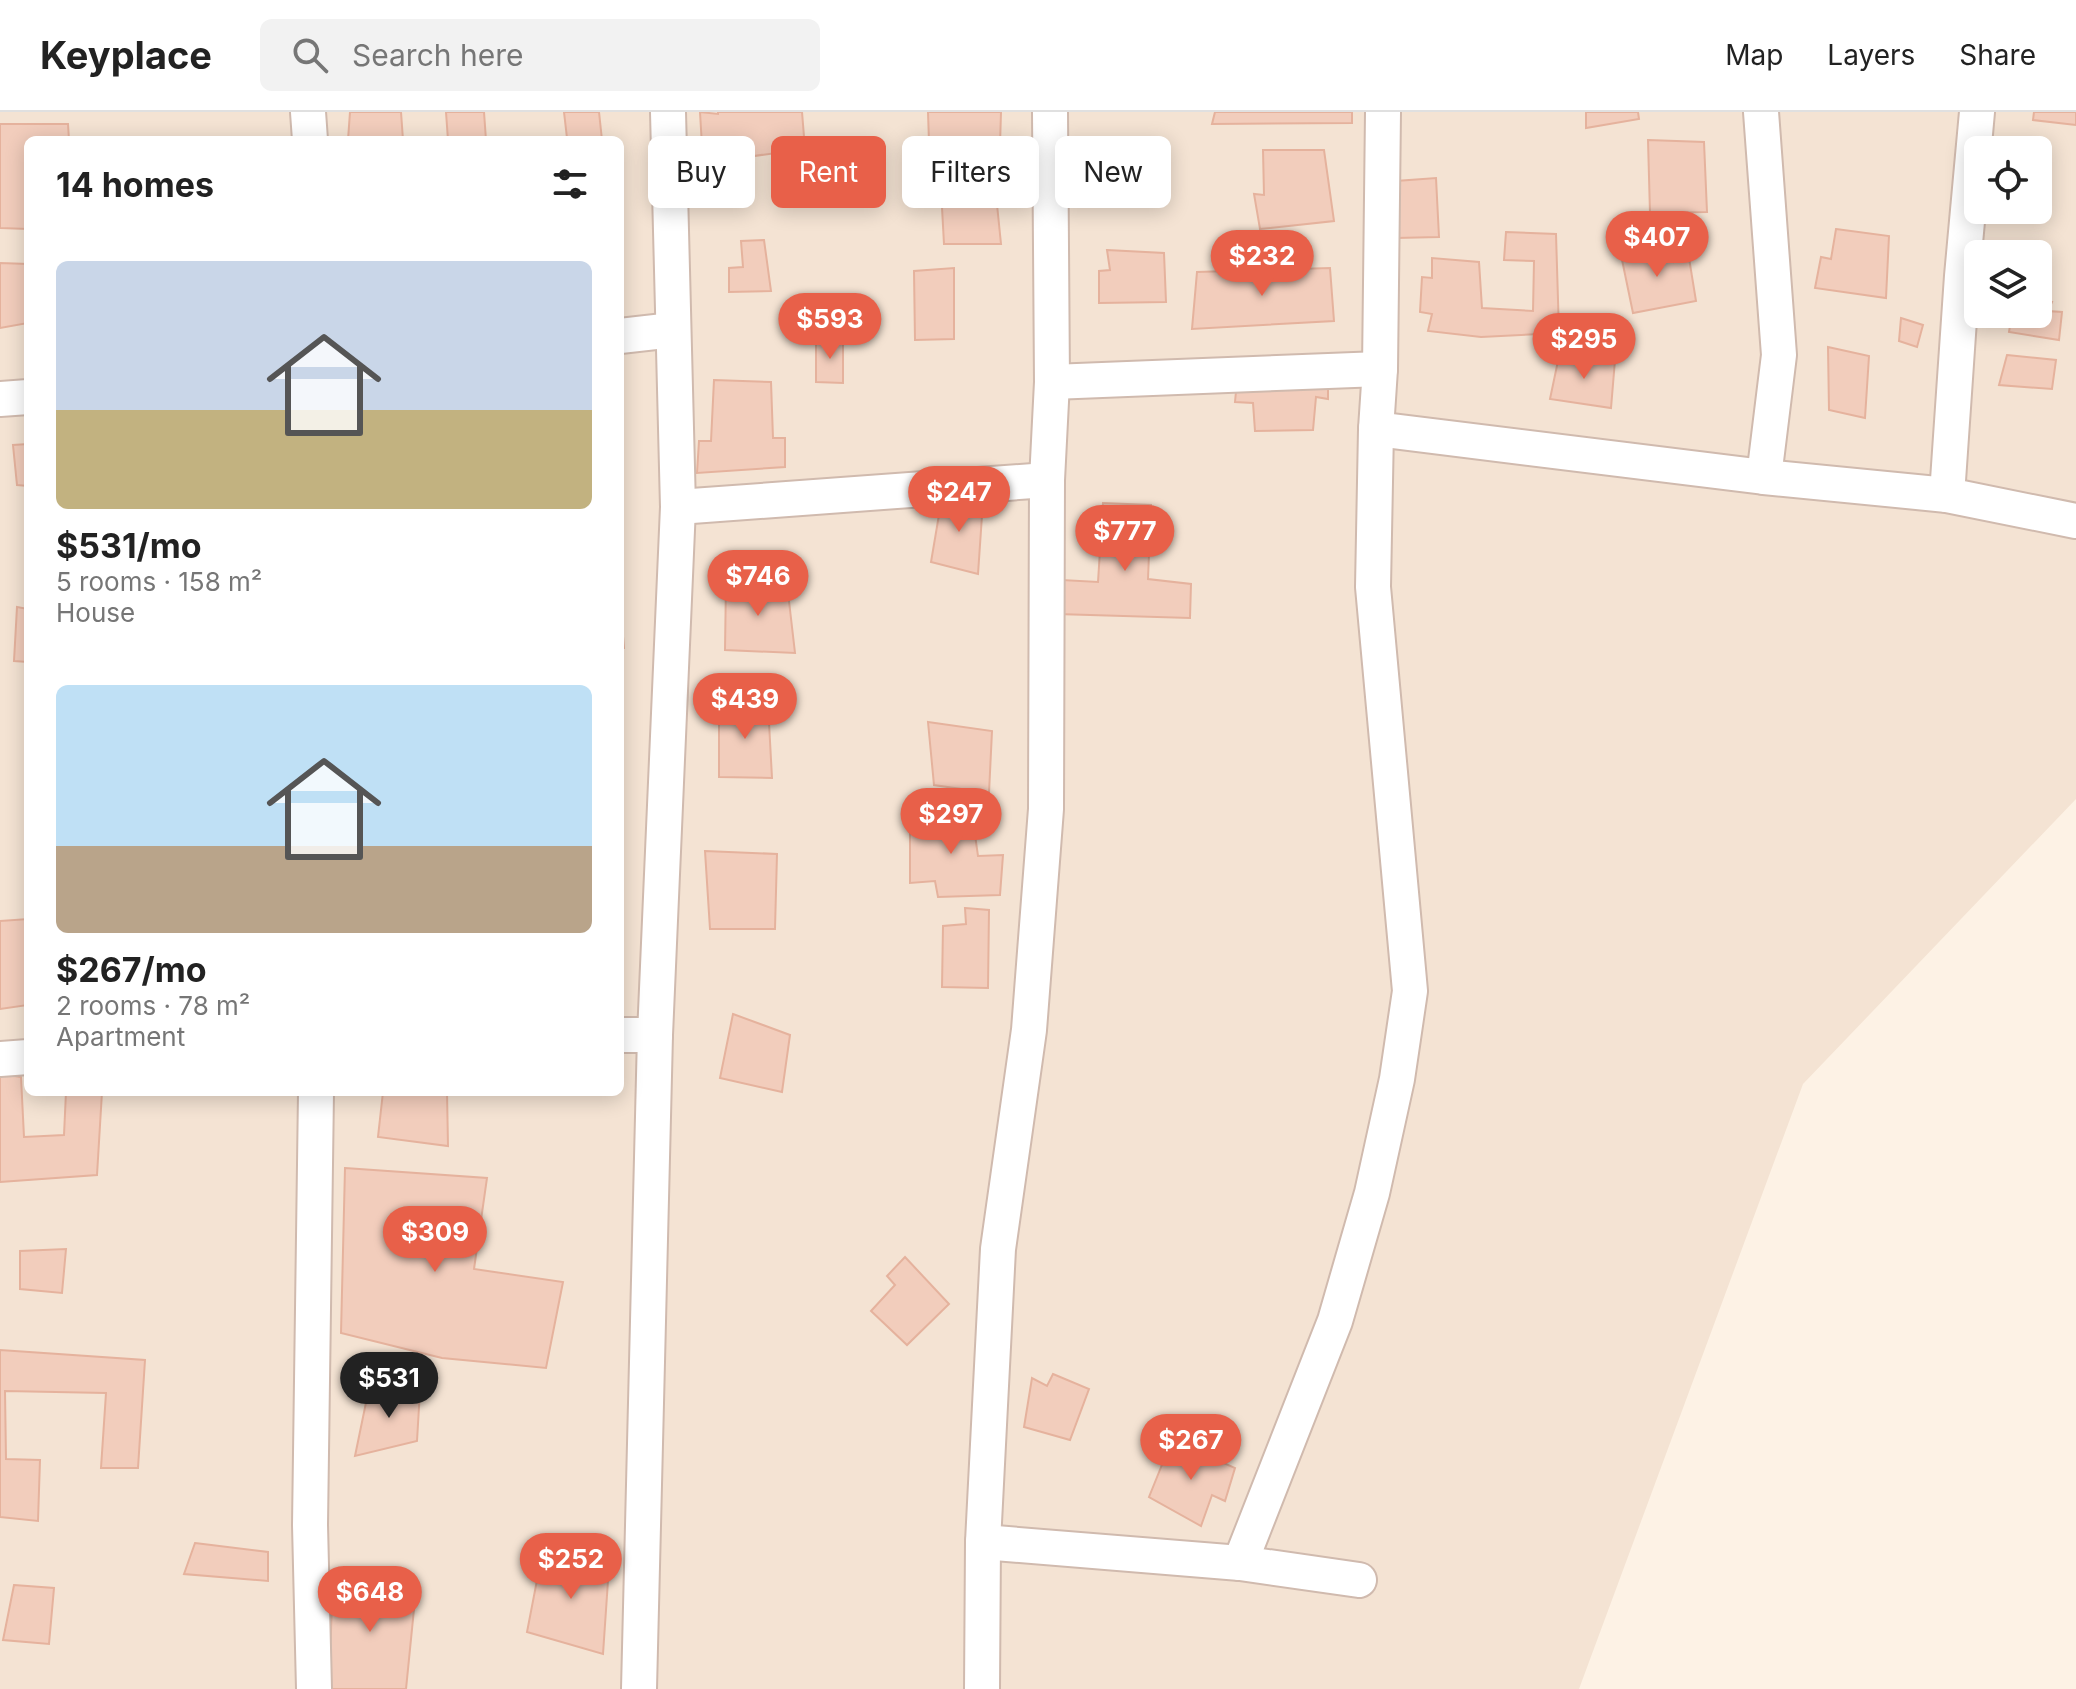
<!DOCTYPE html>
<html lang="en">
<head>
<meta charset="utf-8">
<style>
	:root { --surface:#fff; --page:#f2f2f2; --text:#222; --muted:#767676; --line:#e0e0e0; --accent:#e86049 }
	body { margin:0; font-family:Inter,sans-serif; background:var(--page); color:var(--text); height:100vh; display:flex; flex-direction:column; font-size:30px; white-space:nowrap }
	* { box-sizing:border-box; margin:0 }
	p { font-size:26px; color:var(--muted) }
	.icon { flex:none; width:44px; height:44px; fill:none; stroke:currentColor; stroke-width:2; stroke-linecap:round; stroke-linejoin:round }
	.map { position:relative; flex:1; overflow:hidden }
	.side { position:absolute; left:24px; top:24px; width:600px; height:960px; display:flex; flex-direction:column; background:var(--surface); border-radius:12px; box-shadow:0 4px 20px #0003 }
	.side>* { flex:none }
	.guide { position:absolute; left:648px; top:24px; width:760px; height:72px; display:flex; gap:16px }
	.tools { position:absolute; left:1964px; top:24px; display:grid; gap:16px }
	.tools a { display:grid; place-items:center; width:88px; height:88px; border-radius:12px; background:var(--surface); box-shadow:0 4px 20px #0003; font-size:40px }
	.price { position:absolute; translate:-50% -68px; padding:0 18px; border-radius:28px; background:var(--accent); color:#fff; font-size:26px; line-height:52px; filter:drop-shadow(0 2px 4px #0008) }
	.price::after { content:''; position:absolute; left:50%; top:48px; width:24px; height:18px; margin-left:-12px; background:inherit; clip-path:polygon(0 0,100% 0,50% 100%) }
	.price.selected { background:#222; color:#fff }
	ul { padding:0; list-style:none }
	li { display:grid; align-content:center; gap:16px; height:424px; padding:0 32px }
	li span { display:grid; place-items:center; height:248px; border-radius:12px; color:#555 }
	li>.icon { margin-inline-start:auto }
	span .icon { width:144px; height:144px; fill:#fffc; stroke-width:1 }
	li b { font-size:34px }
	h2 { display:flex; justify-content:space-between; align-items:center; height:96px; padding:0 32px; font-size:34px }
	.chip { padding:0 28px; border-radius:12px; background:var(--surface); box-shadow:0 4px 20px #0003; font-size:28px; line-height:72px }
	.chip.selected { background:var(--accent); color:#fff }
	header { display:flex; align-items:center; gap:48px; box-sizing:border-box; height:112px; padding:0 40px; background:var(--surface); border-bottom:2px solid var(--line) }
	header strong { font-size:38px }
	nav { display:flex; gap:44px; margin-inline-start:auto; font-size:28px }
	.search { width:560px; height:72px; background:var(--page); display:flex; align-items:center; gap:20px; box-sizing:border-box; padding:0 28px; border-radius:12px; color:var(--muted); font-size:30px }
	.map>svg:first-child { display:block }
	.residential { fill:#f4e3d3; fill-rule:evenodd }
	.building { fill:#f2cdbc; stroke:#e5b29d; stroke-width:2 }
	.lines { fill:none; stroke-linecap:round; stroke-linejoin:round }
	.minor-casing { stroke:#d0baae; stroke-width:38 }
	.minor { stroke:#fff; stroke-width:34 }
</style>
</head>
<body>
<header>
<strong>Keyplace</strong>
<div class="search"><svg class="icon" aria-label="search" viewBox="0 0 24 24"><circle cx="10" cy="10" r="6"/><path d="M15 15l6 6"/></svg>Search here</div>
<nav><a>Map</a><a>Layers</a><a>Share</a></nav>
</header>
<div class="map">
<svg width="2076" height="1577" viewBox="0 0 2076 1577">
	<rect width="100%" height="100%" fill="#fdf2e5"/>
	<path class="residential" d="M0,0H2076V687L1803,972L1579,1577H0ZM28,28H620V980H28ZM1978,38H2038V98H1978ZM1978,142H2038V202H1978Z"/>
	<g class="building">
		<polygon points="350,0 401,0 403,28 348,28"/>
		<polygon points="446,0 484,0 486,28 448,28"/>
		<polygon points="564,0 599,0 602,28 545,28 567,26"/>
		<polygon points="700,0 718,2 718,0 802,0 805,37 703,51"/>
		<polygon points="928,0 1001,0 1000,33 929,30"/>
		<polygon points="1215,0 1352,0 1352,11 1212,12"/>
		<polygon points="1586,0 1638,0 1639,7 1586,16"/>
		<polygon points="2034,0 2076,0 2076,13 2033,8"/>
		<polygon points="0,12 68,12 69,28 28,28 28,117 0,116"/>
		<polygon points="1648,28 1704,30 1707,100 1650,101"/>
		<polygon points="1263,38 1324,38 1334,109 1260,117 1254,82 1264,83"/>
		<polygon points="993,53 1001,132 944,132 940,59"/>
		<polygon points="1436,66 1439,125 1396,126 1396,69"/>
		<polygon points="1836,117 1889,124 1886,186 1815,176 1821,145 1831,147"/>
		<polygon points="1506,120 1556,122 1559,221 1481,225 1428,219 1432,202 1420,200 1422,165 1432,166 1432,146 1479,150 1482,196 1533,199 1534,149 1504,148"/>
		<polygon points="764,128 771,179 729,180 729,156 743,155 741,129"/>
		<polygon points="1668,131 1674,150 1689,146 1696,189 1633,201 1621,143"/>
		<polygon points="1107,138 1164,141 1166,190 1099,191 1099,159 1110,158"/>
		<polygon points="0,151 28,152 28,211 0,216"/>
		<polygon points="954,156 954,227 915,228 914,159"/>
		<polygon points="1330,156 1334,209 1192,217 1197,160"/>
		<polygon points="2038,186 2052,190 2048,199 2062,200 2059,228 2009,220 2012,202 2038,202"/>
		<polygon points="1901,206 1923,213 1917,235 1899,229"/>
		<polygon points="816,227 843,227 843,271 816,270"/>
		<polygon points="1828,235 1869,244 1865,306 1829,298"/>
		<polygon points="2007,243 2056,248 2052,277 1999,273"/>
		<polygon points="1559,244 1615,248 1611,296 1550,287"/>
		<polygon points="1328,265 1328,287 1316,285 1313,318 1255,319 1253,291 1235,290 1237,269"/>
		<polygon points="714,268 771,270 773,326 785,326 785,355 697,361 699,329 711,329"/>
		<polygon points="28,332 28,374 17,373 13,333"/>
		<polygon points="942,385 983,389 978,462 931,450"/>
		<polygon points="1103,391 1151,393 1148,467 1191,472 1190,506 1057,502 1062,468 1098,470"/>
		<polygon points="726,470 787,472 795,541 725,538"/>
		<polygon points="620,489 624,536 620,537"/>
		<polygon points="17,495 28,497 28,550 14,549"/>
		<polygon points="768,592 772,666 719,665 719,593"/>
		<polygon points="928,610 992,619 989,681 934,673"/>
		<polygon points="910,699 972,702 978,744 1003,743 1000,783 938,785 935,769 910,771"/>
		<polygon points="705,739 777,742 775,817 710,817"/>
		<polygon points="965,796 989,798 988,876 942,875 943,814 966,812"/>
		<polygon points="28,807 28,893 0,897 0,809"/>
		<polygon points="733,902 790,923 782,980 720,966"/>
		<polygon points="0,962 21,965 24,1025 64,1023 66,980 102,980 97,1063 0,1070"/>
		<polygon points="383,980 447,980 448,1034 378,1025"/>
		<polygon points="345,1056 487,1066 474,1157 563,1170 546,1256 442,1246 341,1221"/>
		<polygon points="66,1137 62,1181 20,1177 20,1139"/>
		<polygon points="905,1145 949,1192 907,1233 871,1199 895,1173 887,1164"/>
		<polygon points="0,1238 145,1248 138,1356 101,1356 106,1281 5,1279 6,1347 40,1348 38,1409 0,1405"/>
		<polygon points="1053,1262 1089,1277 1070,1328 1024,1315 1032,1266 1047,1274"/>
		<polygon points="369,1276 420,1278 417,1329 355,1344"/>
		<polygon points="1172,1328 1235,1356 1225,1389 1212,1383 1201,1414 1149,1385"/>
		<polygon points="195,1431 268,1440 268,1469 184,1462"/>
		<polygon points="543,1437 609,1454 603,1542 527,1520"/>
		<polygon points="333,1461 416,1477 406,1577 329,1577"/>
		<polygon points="14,1473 54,1476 49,1532 3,1528"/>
	</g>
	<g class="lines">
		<defs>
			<g id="minor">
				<polyline points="308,0 310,28"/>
				<polyline points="620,224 673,218"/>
				<polyline points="1052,270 1380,257"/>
				<polyline points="0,287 28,285"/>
				<polyline points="1376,317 1764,365 1779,243 1761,0"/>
				<polyline points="1764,365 1947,383 2076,409"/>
				<polyline points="1947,383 1962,164 1977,0"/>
				<polyline points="678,395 1047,368"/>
				<polyline points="620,923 655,923"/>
				<polyline points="0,947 28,945"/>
				<polyline points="983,1430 1240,1451 1359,1468"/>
				<polyline points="1240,1451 1335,1209 1372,1081 1397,967 1410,879 1373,475 1376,317 1380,257 1383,0"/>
				<polyline points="314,1577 310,1413 316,980"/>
				<polyline points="639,1577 655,923 678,395 668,0"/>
				<polyline points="982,1577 983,1430 998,1137 1029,918 1046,697 1047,368 1052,270 1050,0"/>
			</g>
		</defs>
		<use href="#minor" class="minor-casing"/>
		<use href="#minor" class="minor"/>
	</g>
</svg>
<div class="tools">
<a><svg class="icon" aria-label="locate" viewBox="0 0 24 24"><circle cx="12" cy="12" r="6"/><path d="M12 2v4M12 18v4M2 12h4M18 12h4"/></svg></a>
<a><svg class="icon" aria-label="layers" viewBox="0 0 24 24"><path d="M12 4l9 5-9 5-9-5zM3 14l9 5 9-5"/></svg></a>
</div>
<b class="price" style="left:1657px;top:167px">$407</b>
<b class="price" style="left:1262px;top:186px">$232</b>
<b class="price" style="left:830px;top:249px">$593</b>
<b class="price" style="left:1584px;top:269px">$295</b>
<b class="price" style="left:959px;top:422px">$247</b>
<b class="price" style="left:1125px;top:461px">$777</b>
<b class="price" style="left:758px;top:506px">$746</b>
<b class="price" style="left:745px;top:629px">$439</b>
<b class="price" style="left:951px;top:744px">$297</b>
<b class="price" style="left:435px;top:1162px">$309</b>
<b class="price selected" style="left:389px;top:1308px">$531</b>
<b class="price" style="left:1191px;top:1370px">$267</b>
<b class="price" style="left:571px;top:1489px">$252</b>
<b class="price" style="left:370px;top:1522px">$648</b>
<div class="guide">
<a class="chip">Buy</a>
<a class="chip selected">Rent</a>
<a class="chip">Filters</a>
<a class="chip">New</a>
</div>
<section class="side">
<h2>14 homes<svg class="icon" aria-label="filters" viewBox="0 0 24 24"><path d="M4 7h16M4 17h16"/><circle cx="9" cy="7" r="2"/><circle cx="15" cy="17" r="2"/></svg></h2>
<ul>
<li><span style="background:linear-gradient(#c9d6e8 60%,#c2b280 0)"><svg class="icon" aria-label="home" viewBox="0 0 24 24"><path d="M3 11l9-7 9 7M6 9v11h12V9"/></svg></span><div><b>$531/mo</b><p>5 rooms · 158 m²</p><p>House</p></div></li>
<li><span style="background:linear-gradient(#bfe0f5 65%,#b9a48a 0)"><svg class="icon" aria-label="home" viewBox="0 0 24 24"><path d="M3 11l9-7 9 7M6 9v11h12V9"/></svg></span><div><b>$267/mo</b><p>2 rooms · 78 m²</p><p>Apartment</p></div></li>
</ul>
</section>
</div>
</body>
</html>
